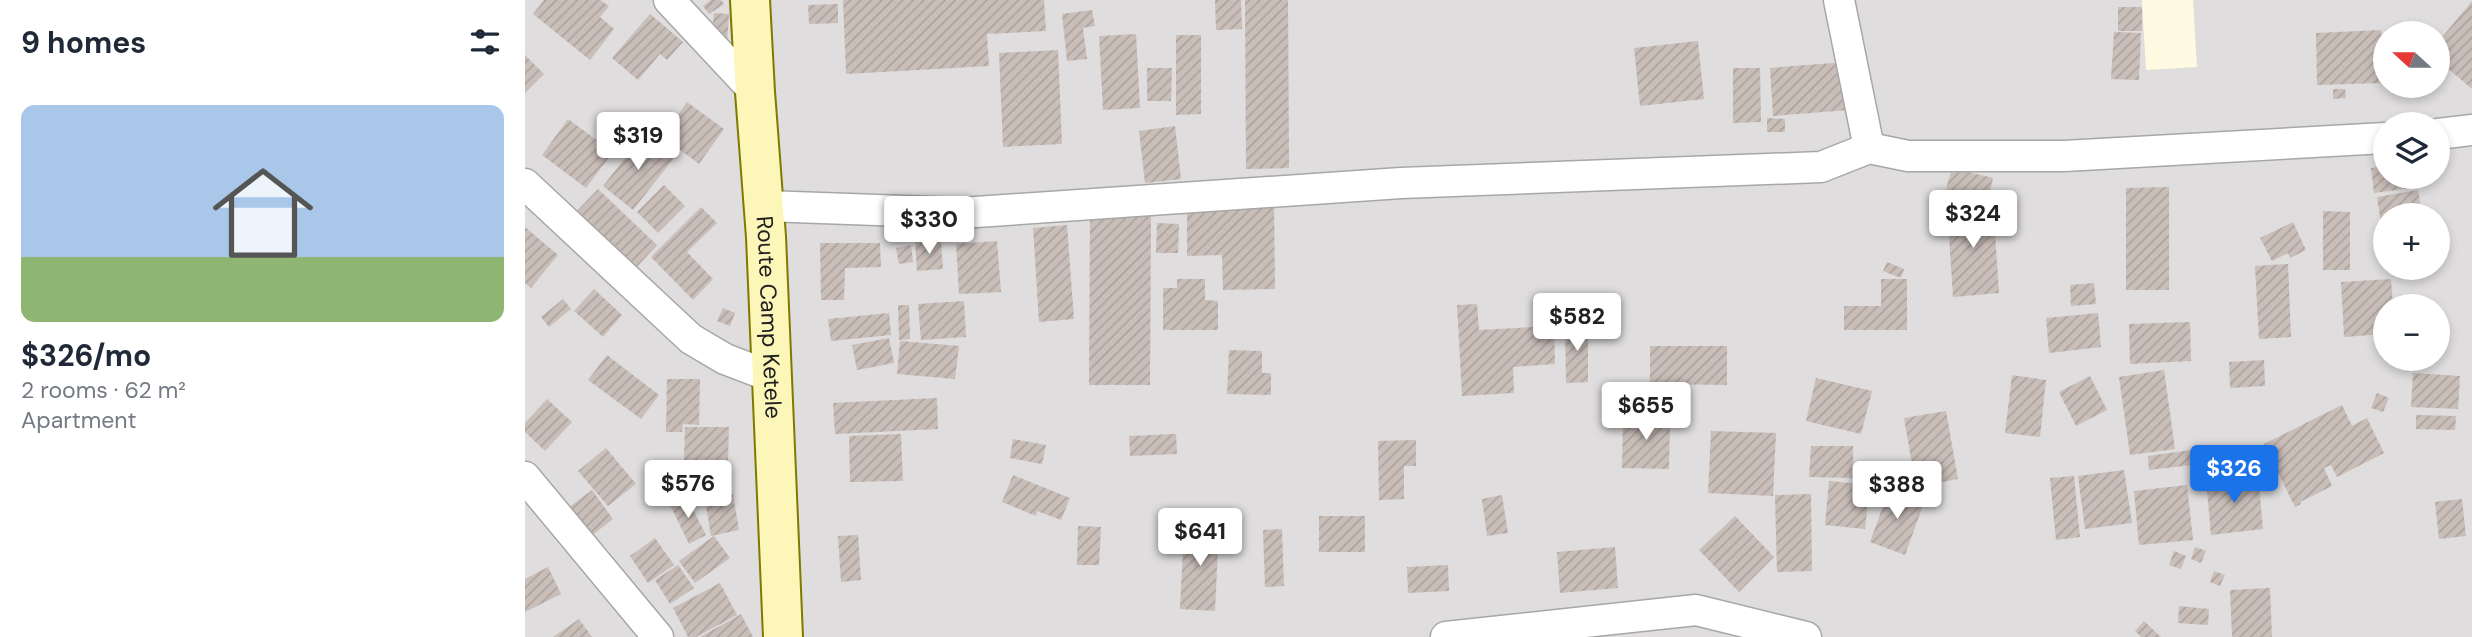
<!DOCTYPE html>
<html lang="en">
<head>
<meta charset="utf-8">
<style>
	:root { --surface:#fff; --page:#f2f2f3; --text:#1f2937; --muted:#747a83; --accent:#1a73e8 }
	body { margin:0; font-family:"DM Sans",sans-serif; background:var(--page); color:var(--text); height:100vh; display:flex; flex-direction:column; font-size:26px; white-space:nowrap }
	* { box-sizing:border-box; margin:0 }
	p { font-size:23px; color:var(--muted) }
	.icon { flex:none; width:38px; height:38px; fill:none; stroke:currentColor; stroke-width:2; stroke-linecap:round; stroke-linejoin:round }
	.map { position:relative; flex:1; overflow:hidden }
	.side { display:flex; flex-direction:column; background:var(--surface); width:525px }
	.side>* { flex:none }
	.needle { width:46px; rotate:291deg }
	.controls { position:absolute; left:1848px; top:21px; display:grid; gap:14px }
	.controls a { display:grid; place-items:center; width:77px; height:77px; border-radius:50%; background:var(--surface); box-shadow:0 4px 10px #0003; font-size:35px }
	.price { position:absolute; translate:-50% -60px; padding:0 16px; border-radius:7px; background:#fff; color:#222; font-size:23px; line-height:46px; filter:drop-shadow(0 2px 4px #0008) }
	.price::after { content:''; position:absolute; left:50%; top:42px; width:21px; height:16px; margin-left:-10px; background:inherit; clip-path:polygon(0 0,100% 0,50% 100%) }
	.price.current { background:var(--accent); color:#fff }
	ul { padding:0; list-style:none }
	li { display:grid; align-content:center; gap:14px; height:371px; padding:0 21px }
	li span { display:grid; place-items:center; height:217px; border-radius:14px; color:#555 }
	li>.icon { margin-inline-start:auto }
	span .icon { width:126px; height:126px; fill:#fffc; stroke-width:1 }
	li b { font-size:30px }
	h2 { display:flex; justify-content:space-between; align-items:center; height:84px; padding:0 21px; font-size:30px }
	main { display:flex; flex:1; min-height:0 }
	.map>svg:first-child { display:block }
	.residential { fill:#dfddde; fill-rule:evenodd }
	.education { fill:#fffbe2 }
	.building { fill:url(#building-hatch) }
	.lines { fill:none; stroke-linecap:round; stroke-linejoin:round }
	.street-casing { stroke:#a7a7a7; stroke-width:33 }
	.secondary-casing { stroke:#7f7900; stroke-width:42 }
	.street { stroke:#fff; stroke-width:30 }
	.secondary { stroke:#fdf6b9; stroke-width:38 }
	.labels { text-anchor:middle; stroke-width:7; stroke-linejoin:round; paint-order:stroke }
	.street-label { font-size:23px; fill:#202020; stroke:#fff }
</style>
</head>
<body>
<main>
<section class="side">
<h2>9 homes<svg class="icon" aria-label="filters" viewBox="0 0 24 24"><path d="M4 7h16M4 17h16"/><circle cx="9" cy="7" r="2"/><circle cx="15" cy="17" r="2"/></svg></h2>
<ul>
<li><span style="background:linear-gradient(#a9c7e8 70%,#8fb573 0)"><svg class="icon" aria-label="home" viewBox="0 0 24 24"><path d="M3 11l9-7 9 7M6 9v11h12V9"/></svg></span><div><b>$326/mo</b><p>2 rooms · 62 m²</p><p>Apartment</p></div></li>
</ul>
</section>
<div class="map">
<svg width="1947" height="637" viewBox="0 0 1947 637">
	<defs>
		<pattern id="building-hatch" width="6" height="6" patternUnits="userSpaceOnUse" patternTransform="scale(1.75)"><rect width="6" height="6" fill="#cabeb9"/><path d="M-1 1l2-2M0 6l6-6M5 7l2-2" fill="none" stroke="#ada39f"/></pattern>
	</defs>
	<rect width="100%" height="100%" fill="#f1ece7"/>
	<path class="residential" d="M0,0H1947V637H0ZM1860,33H1913V86H1860ZM1860,124H1913V177H1860ZM1860,215H1913V268H1860ZM1860,306H1913V359H1860Z"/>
	<polygon class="education" points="1617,0 1668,0 1672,67 1621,70"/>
	<g class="building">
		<polygon points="19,0 75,0 84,6 75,17 89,29 65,60 8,14"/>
		<polygon points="186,0 196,0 199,4 184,14 178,6"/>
		<polygon points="318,0 519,0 521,31 462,34 464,66 321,74"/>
		<polygon points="690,0 716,0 717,29 691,30"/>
		<polygon points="720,0 763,0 764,168 721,169"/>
		<polygon points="1947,1 1947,89 1913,60 1913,42"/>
		<polygon points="313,4 313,23 284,24 283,5"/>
		<rect x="1593" y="7" width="24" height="24"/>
		<polygon points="567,10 570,26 558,28 562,59 542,61 537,14"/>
		<polygon points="189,13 204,14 202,43 186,42"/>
		<polygon points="125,14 158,42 142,60 135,54 113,80 87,58"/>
		<polygon points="1856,30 1858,83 1792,85 1791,33"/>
		<polygon points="1589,32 1616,33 1614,80 1586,79"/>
		<polygon points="611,34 615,108 578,110 574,36"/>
		<polygon points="651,35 676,35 676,114 651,115"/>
		<polygon points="1173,41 1179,99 1115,106 1109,48"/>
		<polygon points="533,50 537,144 478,147 474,53"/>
		<polygon points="0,55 19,74 0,93"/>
		<polygon points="1321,62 1324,110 1248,116 1245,68"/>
		<polygon points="622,68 647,68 646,101 622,101"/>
		<polygon points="1208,68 1235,68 1236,122 1208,123"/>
		<polygon points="1808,89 1820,89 1821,98 1808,99"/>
		<polygon points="162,102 199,129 174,164 138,137"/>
		<polygon points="1242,118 1260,119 1260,132 1242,132"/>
		<polygon points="43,119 88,152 61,188 17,155"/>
		<polygon points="650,126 656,179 620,183 614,131"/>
		<polygon points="119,134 149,158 108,210 78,186"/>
		<polygon points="1860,166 1860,177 1884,177 1886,188 1849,193 1846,168"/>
		<polygon points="1427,168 1468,178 1463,199 1421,189"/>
		<polygon points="139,185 160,206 133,233 112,212"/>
		<polygon points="1644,187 1644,290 1601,290 1601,188"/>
		<polygon points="73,189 132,245 110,269 50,213"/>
		<polygon points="1893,190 1897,215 1860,215 1860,223 1856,224 1852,197"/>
		<polygon points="1468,203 1474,293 1428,297 1422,206"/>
		<polygon points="662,206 749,206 750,289 698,290 697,255 662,256"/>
		<polygon points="176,207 192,223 162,252 188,279 168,300 126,257"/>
		<polygon points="1798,211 1825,212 1825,270 1798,270"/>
		<polygon points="565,216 626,216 625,385 564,385"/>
		<polygon points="1768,222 1781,250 1765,258 1763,253 1747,261 1735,238"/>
		<polygon points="632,223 654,224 653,253 631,253"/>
		<polygon points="542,225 549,319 514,322 508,228"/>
		<polygon points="0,227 33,255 6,288 0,283"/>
		<polygon points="416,241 418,269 392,271 390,242"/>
		<polygon points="472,241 476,292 434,294 431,244"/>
		<polygon points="295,243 355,243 356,267 320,268 319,300 296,300"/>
		<polygon points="386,245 388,262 374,264 371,248"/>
		<polygon points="1362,262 1379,269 1376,278 1358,271"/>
		<polygon points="1763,264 1766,337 1734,339 1730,266"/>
		<polygon points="652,279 680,279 680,300 693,301 693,330 638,330 638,288 652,288"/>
		<polygon points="1356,279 1382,279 1382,330 1319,330 1319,306 1356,306"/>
		<polygon points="1866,279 1868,306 1860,306 1860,334 1819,337 1816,282"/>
		<polygon points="1569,283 1571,304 1546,306 1545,285"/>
		<polygon points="69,289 97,315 78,337 49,311"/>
		<polygon points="38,299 46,309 24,327 16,317"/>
		<polygon points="439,301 441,337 396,340 393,304"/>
		<polygon points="952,304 954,330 1029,326 1030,364 988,367 989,393 937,396 932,305"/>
		<polygon points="373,305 384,305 385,339 374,340"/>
		<polygon points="198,308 210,313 205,326 192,321"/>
		<polygon points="364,313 366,335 306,341 303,319"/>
		<polygon points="1573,313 1576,347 1524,353 1521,318"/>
		<polygon points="1665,322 1666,361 1605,364 1604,324"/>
		<polygon points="1063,324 1063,382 1041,383 1040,325"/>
		<polygon points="364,338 369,363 332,370 327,345"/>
		<polygon points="375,341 434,346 430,379 372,374"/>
		<polygon points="1125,346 1202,346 1202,385 1125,384"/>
		<polygon points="704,350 737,351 737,373 746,373 746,395 702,394"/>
		<polygon points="82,355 134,395 116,419 63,380"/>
		<polygon points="1739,360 1740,386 1705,388 1704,362"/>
		<polygon points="1639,370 1650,449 1605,455 1594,377"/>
		<polygon points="1888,373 1935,376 1933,409 1886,407"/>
		<polygon points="1487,375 1521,380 1515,437 1480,433"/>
		<polygon points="1565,376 1582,410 1551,426 1534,392"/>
		<polygon points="1291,378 1347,391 1336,434 1281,421"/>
		<polygon points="142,379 175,379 174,425 158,424 157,432 141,432"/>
		<polygon points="1852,393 1864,398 1858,412 1846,408"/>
		<polygon points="412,398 413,429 310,434 308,403"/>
		<polygon points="22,399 47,422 20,451 0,432 0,423"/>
		<polygon points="1817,405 1827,426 1842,418 1859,453 1812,477 1806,465 1799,468 1807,486 1775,502 1776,504 1770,507 1739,444"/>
		<polygon points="1421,411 1433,479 1391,487 1379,418"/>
		<polygon points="1098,415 1145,416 1144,469 1097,468"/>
		<polygon points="1891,415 1931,416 1930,430 1891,429"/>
		<polygon points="160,427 204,427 203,461 159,460"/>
		<polygon points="1186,431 1251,433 1248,496 1183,493"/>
		<polygon points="376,434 378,481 325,482 324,436"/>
		<polygon points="651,434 652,454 605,456 604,436"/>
		<polygon points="488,439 521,445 517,464 485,458"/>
		<polygon points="891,440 891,466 879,466 879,499 854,500 853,441"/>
		<polygon points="1286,446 1328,446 1328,478 1284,477"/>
		<polygon points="81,448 111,484 83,506 53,471"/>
		<polygon points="1666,450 1667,465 1624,470 1623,456"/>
		<polygon points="156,463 193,463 193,495 155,495"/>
		<polygon points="1599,470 1607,523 1560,529 1553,476"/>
		<polygon points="488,475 545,498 536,520 512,511 511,516 477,502"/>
		<polygon points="1733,475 1738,529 1686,535 1681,480"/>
		<polygon points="1549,476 1555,537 1531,540 1525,478"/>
		<polygon points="1304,481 1345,485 1340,529 1300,525"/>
		<polygon points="1662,485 1668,540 1614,545 1609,491"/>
		<polygon points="1365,487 1400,500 1380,555 1345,542"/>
		<polygon points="67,490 88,519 65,537 43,508"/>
		<polygon points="208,494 214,530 186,536 180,499"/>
		<polygon points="1286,494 1287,571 1252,572 1250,495"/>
		<polygon points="977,495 983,533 962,536 957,499"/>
		<polygon points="161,496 181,535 164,544 145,505"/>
		<polygon points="1937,499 1941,536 1914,539 1910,502"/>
		<rect x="794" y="516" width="46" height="36"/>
		<polygon points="1210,516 1249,557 1214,592 1174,550"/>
		<polygon points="659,525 694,526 690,611 655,609"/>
		<polygon points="553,526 576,527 574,565 552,565"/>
		<polygon points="757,529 759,586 740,587 738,530"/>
		<polygon points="333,535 336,580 316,582 313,536"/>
		<polygon points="189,536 205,558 170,583 154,561"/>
		<polygon points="130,538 149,565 123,583 105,556"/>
		<polygon points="1090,547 1093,588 1035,593 1032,552"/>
		<polygon points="1670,547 1681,551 1676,563 1666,559"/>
		<polygon points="1649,551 1661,556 1656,569 1644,565"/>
		<polygon points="153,565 169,588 145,604 130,580"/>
		<polygon points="923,565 924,591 883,593 882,567"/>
		<polygon points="23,567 36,594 0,612 0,579"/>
		<polygon points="1689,571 1700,575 1695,586 1685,582"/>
		<polygon points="195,583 212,615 171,637 163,637 148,608"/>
		<polygon points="1745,588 1747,637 1707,637 1705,590"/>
		<polygon points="1654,606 1684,609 1683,625 1653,623"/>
		<polygon points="216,614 228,637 175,637 211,617"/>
		<polygon points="54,619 67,637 28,637"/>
		<polygon points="1619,621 1636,637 1616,637 1610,631"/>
	</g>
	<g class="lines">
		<defs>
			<g id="street">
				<polyline points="144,0 230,92"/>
				<polyline points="1314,0 1344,148"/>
				<polyline points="1913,134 1947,130"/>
				<polyline points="0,184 166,339 200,359 247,377"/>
				<polyline points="240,206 436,213 876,183 1296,167 1344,148 1383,156 1539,156 1860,138"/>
				<polyline points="0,477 133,637"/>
				<polyline points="921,637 1171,610 1281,637"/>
			</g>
			<g id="secondary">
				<path id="s1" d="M225,0L230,92L241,237L258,637"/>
			</g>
		</defs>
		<use href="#street" class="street-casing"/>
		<use href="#secondary" class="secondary-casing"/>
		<use href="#street" class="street"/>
		<use href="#secondary" class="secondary"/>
	</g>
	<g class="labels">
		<g class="street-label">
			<text dy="8" stroke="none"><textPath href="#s1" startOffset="318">Route Camp Ketele</textPath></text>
		</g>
	</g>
</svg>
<div class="controls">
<a><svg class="needle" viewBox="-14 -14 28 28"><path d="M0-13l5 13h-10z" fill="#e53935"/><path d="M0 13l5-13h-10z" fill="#747a83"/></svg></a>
<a><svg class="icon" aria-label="layers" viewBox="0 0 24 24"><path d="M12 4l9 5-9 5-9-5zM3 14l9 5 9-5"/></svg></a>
<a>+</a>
<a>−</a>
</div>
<b class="price" style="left:113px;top:172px">$319</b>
<b class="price" style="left:1448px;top:250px">$324</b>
<b class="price" style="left:404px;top:256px">$330</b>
<b class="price" style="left:1052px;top:353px">$582</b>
<b class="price" style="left:1121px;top:442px">$655</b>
<b class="price current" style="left:1709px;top:505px">$326</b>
<b class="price" style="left:163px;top:520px">$576</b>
<b class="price" style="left:1372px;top:521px">$388</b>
<b class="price" style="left:675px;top:568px">$641</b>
</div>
</main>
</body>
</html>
